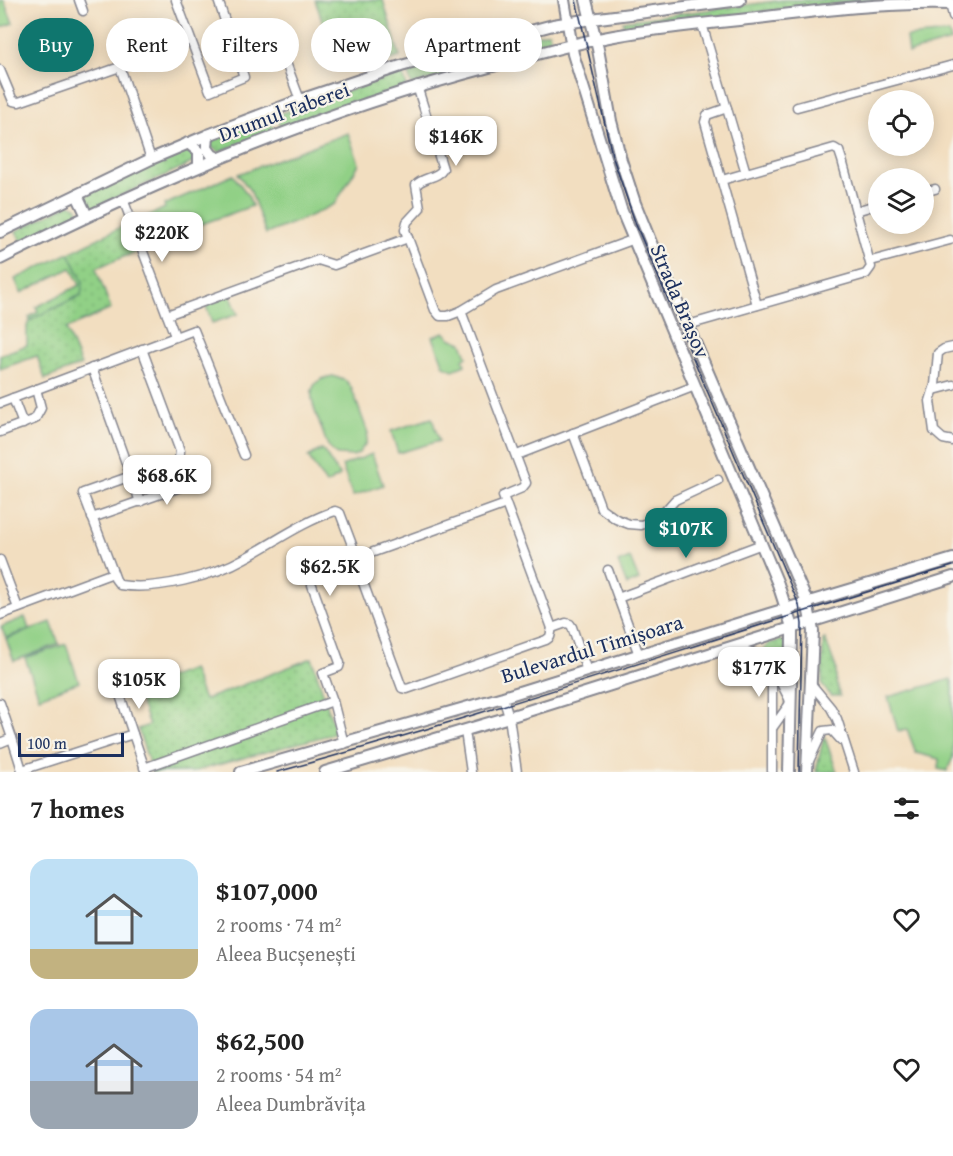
<!DOCTYPE html>
<html lang="en">
<head>
<meta charset="utf-8">
<style>
	:root { --surface:#fff; --page:#f6f6f6; --text:#222; --muted:#767676; --accent:#0f766e }
	body { margin:0; font-family:"Gentium Book Plus",serif; background:var(--page); color:var(--text); height:100vh; display:flex; flex-direction:column; font-size:22px; white-space:nowrap }
	* { box-sizing:border-box; margin:0 }
	p { font-size:20px; color:var(--muted) }
	.icon { flex:none; width:33px; height:33px; fill:none; stroke:currentColor; stroke-width:2; stroke-linecap:round; stroke-linejoin:round }
	.map { position:relative; height:772px; overflow:hidden }
	.sheet { display:flex; flex-direction:column; background:var(--surface); flex:1 }
	.sheet>* { flex:none }
	.guide { position:absolute; left:18px; top:18px; width:600px; height:54px; display:flex; gap:12px }
	.controls { position:absolute; left:868px; top:90px; display:grid; gap:12px }
	.controls a { display:grid; place-items:center; width:66px; height:66px; border-radius:50%; background:var(--surface); box-shadow:0 3px 15px #0003; font-size:30px }
	.scale { position:absolute; left:18px; bottom:15px; width:106px; box-sizing:border-box; padding-left:6px; border:3px solid #1b2f5e; border-top:0; font-size:16px; line-height:21px; white-space:nowrap; color:#1b2f5e; -webkit-text-stroke:4px #f7f3e8; paint-order:stroke }
	.price { position:absolute; translate:-50% -51px; padding:0 14px; border-radius:12px; background:#fff; color:#222; font-size:20px; line-height:39px; filter:drop-shadow(0 2px 3px #0008) }
	.price::after { content:''; position:absolute; left:50%; top:36px; width:18px; height:14px; margin-left:-9px; background:inherit; clip-path:polygon(0 0,100% 0,50% 100%) }
	.price.on { background:var(--accent); color:#fff }
	ul { padding:0; list-style:none }
	li { display:flex; align-items:center; gap:18px; height:150px; padding:0 30px }
	li span { display:grid; place-items:center; flex:none; width:168px; height:120px; border-radius:18px; color:#555 }
	li>.icon { margin-inline-start:auto }
	span .icon { width:72px; height:72px; fill:#fffc; stroke-width:1 }
	li b { font-size:26px }
	h2 { display:flex; justify-content:space-between; align-items:center; height:72px; padding:0 30px; font-size:26px }
	.chip { padding:0 21px; border-radius:27px; background:var(--surface); box-shadow:0 3px 15px #0003; font-size:21px; line-height:54px }
	.chip.on { background:var(--accent); color:#fff }
	.map>svg:first-child { display:block }
	.grass { fill:url(#grass-dots); stroke:#568072; stroke-width:1.5 }
	.green { fill:#91d086; stroke:#568072; stroke-width:1.5 }
	.lines { fill:none; stroke-linecap:round; stroke-linejoin:round }
	.minor-casing { stroke:#86868f; stroke-width:11 }
	.major-casing { stroke:#86868f; stroke-width:14 }
	.minor { stroke:#fff; stroke-width:8 }
	.major { stroke:#fff; stroke-width:10 }
	.tram { stroke:#1b2f5e; stroke-width:1.5 }
	.labels { text-anchor:middle; stroke-width:4.5; stroke-linejoin:round; paint-order:stroke }
	.street-label { font-size:21px; fill:#1b2f5e; stroke:#f7f3e8 }
</style>
</head>
<body>
<div class="map">
<svg width="953" height="772" viewBox="0 0 953 772">
	<defs>
		<pattern id="grass-dots" width="8" height="8" patternUnits="userSpaceOnUse" patternTransform="scale(1.5)"><rect width="8" height="8" fill="#91d086"/><path d="M2 2h.1M6 6h.1" fill="none" stroke="#7cb376" stroke-width="1.8" stroke-linecap="round"/></pattern>
	</defs>
	<rect width="100%" height="100%" fill="#f7f3e8"/>
	<filter id="ink" filterUnits="userSpaceOnUse"><feTurbulence type="fractalNoise" baseFrequency=".0167" numOctaves="2"/><feDisplacementMap in="SourceGraphic" scale="12" xChannelSelector="R" yChannelSelector="G"/><feConvolveMatrix kernelMatrix="1 2 1 2 8 2 1 2 1" color-interpolation-filters="sRGB"/></filter>
	<filter id="wash" filterUnits="userSpaceOnUse"><feTurbulence type="fractalNoise" baseFrequency=".008" numOctaves="4" result="noise"/><feDisplacementMap in="SourceGraphic" scale="24" xChannelSelector="R" yChannelSelector="G"/><feGaussianBlur stdDeviation="1.35" result="paint"/><feColorMatrix in="noise" values="0 0 0 0 0 0 0 0 0 0 0 0 0 0 0 0 0 1.4 0 .05"/><feComposite in="paint" operator="in"/></filter>
	<g filter="url(#wash)">
		<rect width="100%" height="100%" fill="#f2dec0"/>
		<g class="grass">
			<polygon points="315,0 383,0 400,57 383,62 373,32 331,46"/>
			<path d="M784,0H907C812,3 719,17 624,29L623,21Z"/>
			<polygon points="549,32 551,43 480,63 475,49"/>
			<polygon points="465,55 472,57 470,68 412,85 407,72"/>
			<polygon points="402,73 407,86 281,129 276,115"/>
			<polygon points="269,116 274,130 219,152 211,147 211,140 215,137"/>
			<polygon points="186,148 194,152 194,160 192,163 93,208 87,204 87,196 90,193"/>
			<polygon points="70,204 78,208 77,216 22,243 16,231"/>
			<polygon points="125,225 136,252 96,268 111,309 66,329 81,365 45,379 37,356 0,369 0,355 27,345 27,326 30,320 78,297 83,282 69,253"/>
			<polygon points="825,639 836,668 836,682 840,696 831,696 822,685 823,640"/>
			<polygon points="781,640 787,645 786,678 784,679 774,660 764,649 768,644"/>
			<polygon points="312,658 336,733 192,772 152,772 138,729 149,725 136,690 192,669 204,700"/>
			<polygon points="824,735 837,772 816,772"/>
		</g>
		<g class="green">
			<polygon points="0,0 4,0 13,23 0,28"/>
			<polygon points="949,33 951,41 908,53 906,37"/>
			<polygon points="348,133 359,164 335,204 310,216 266,234 251,192 238,174"/>
			<polygon points="233,175 248,195 252,206 146,244 137,221 165,208 164,205"/>
			<polygon points="69,253 83,282 81,295 30,320 29,317 38,312 36,307 80,285 71,268 21,293 15,279"/>
			<polygon points="230,294 238,314 212,323 205,303"/>
			<polygon points="444,332 450,338 462,343 467,356 463,359 465,365 453,370 444,366 433,337"/>
			<path d="M333,376L346,381L351,387L368,433L366,443L359,453L353,456L337,455C327,449 325,438 321,427C313,406 300,381 333,376Z"/>
			<polygon points="432,418 439,441 398,453 391,431"/>
			<polygon points="322,449 340,476 326,484 308,457"/>
			<polygon points="372,454 383,485 353,496 342,466"/>
			<polygon points="630,558 639,580 627,585 618,563"/>
			<polygon points="25,617 29,629 6,638 1,627"/>
			<polygon points="51,622 59,644 14,661 6,639"/>
			<polygon points="66,644 79,682 39,697 25,658"/>
			<polygon points="951,679 953,687 953,757 947,771 938,769 939,759 916,753 907,729 898,731 888,697"/>
		</g>
	</g>
	<g filter="url(#ink)">
		<g class="lines">
			<defs>
				<g id="minor">
					<polyline points="79,0 83,11"/>
					<polyline points="176,0 210,91 244,77 218,0"/>
					<polyline points="949,0 953,16"/>
					<polyline points="702,24 746,173"/>
					<polyline points="239,58 277,44 280,47 300,100"/>
					<polyline points="120,67 151,159"/>
					<polyline points="0,70 13,101 19,102 120,67 190,40"/>
					<path d="M417,86L443,169C438,178 423,177 416,185L420,208L407,222L405,230L435,310L440,316H448L461,311L496,290L632,240"/>
					<polyline points="797,107 953,65"/>
					<polyline points="727,108 707,115 705,122 757,305"/>
					<polyline points="924,192 935,189"/>
					<polyline points="123,199 175,336"/>
					<polyline points="856,211 879,204"/>
					<polyline points="871,261 950,240"/>
					<polyline points="167,315 318,260 334,265 408,238"/>
					<polyline points="688,325 866,274 871,267 842,160 839,151 834,148 722,180"/>
					<polyline points="953,347 944,349 938,353 935,385 930,401 934,431 943,439 953,441"/>
					<polyline points="92,368 140,502"/>
					<polyline points="934,390 953,385"/>
					<polyline points="13,398 23,424"/>
					<polyline points="0,403 194,330 244,455"/>
					<polyline points="0,432 35,419 41,408 36,389"/>
					<polyline points="573,433 601,508 616,519 629,524 641,525 658,519 675,500 718,480"/>
					<polyline points="517,455 695,386"/>
					<path d="M131,476L83,493L116,580L120,585C155,591 214,576 245,558C275,542 302,522 335,511L340,513L357,558L358,569L402,688L407,689L546,640L550,637L552,628L566,623L570,624L572,627L587,671"/>
					<polyline points="506,504 552,628"/>
					<polyline points="92,518 186,485 178,466 180,451 142,349"/>
					<polyline points="357,558 506,504 503,496 522,488 526,483 461,311"/>
					<polyline points="0,560 18,608"/>
					<polyline points="608,570 639,655"/>
					<polyline points="312,585 340,663 339,667 323,673 333,701 344,744"/>
					<polyline points="618,598 762,544"/>
					<polyline points="0,615 113,573"/>
					<path d="M730,649C770,649 774,672 791,702L773,727"/>
					<polyline points="812,685 831,708 837,719 854,772"/>
					<polyline points="120,695 133,734"/>
					<polyline points="503,697 509,717 517,772"/>
					<polyline points="0,703 12,738"/>
					<polyline points="465,731 471,772"/>
					<polyline points="0,743 12,738 22,770 133,734 146,772"/>
					<polyline points="809,761 823,731 832,730 841,740"/>
					<polyline points="144,768 333,701"/>
					<polyline points="772,772 772,671"/>
				</g>
				<g id="major">
					<polyline points="564,0 573,54 621,209 778,584 792,627 792,639 789,772"/>
					<polyline points="586,0 598,49 611,121 621,160 635,203 656,255 691,333 807,602 813,631 807,772"/>
					<path d="M465,48C476,53 479,61 471,71"/>
					<polyline points="208,135 207,148 212,155 218,158"/>
					<polyline points="188,143 199,152 199,165"/>
					<polyline points="77,195 87,216"/>
					<polyline points="0,232 151,159 208,135 300,100 401,66 553,25 591,19 740,0"/>
					<path d="M0,259C159,179 321,111 493,66C533,55 573,43 614,36C662,27 710,23 758,18C823,10 888,2 953,4"/>
					<polyline points="241,772 503,697 769,614 953,559"/>
					<polyline points="325,772 509,717 953,577"/>
				</g>
			</defs>
			<use href="#minor" class="minor-casing"/>
			<use href="#major" class="major-casing"/>
			<use href="#minor" class="minor"/>
			<use href="#major" class="major"/>
			<g class="tram">
				<polyline points="576,0 612,155 636,225 799,605 802,624 799,772"/>
				<path d="M277,772C504,710 727,633 953,566"/>
			</g>
		</g>
	</g>
	<g class="labels">
		<g class="street-label">
			<text transform="translate(284 112) rotate(-20)" y="7">Drumul Taberei</text>
			<text transform="translate(680 301) rotate(67)" y="7">Strada Brașov</text>
			<text transform="translate(592 649) rotate(-17)" y="7">Bulevardul Timișoara</text>
		</g>
	</g>
</svg>
<div class="controls">
<a><svg class="icon" aria-label="locate" viewBox="0 0 24 24"><circle cx="12" cy="12" r="6"/><path d="M12 2v4M12 18v4M2 12h4M18 12h4"/></svg></a>
<a><svg class="icon" aria-label="layers" viewBox="0 0 24 24"><path d="M12 4l9 5-9 5-9-5zM3 14l9 5 9-5"/></svg></a>
</div>
<div class="scale">100 m</div>
<b class="price" style="left:456px;top:167px">$146K</b>
<b class="price" style="left:162px;top:263px">$220K</b>
<b class="price" style="left:167px;top:506px">$68.6K</b>
<b class="price on" style="left:686px;top:559px">$107K</b>
<b class="price" style="left:330px;top:597px">$62.5K</b>
<b class="price" style="left:759px;top:698px">$177K</b>
<b class="price" style="left:139px;top:710px">$105K</b>
<div class="guide">
<a class="chip on">Buy</a>
<a class="chip">Rent</a>
<a class="chip">Filters</a>
<a class="chip">New</a>
<a class="chip">Apartment</a>
</div>
</div>
<section class="sheet">
<h2>7 homes<svg class="icon" aria-label="filters" viewBox="0 0 24 24"><path d="M4 7h16M4 17h16"/><circle cx="9" cy="7" r="2"/><circle cx="15" cy="17" r="2"/></svg></h2>
<ul>
<li><span style="background:linear-gradient(#bfe0f5 75%,#c2b280 0)"><svg class="icon" aria-label="home" viewBox="0 0 24 24"><path d="M3 11l9-7 9 7M6 9v11h12V9"/></svg></span><div><b>$107,000</b><p>2 rooms · 74 m²</p><p>Aleea Bucșenești</p></div><svg class="icon" aria-label="heart" viewBox="0 0 24 24"><path d="M12 20l-8-8c-3-5 5-10 8-4 3-6 11-1 8 4z"/></svg></li>
<li><span style="background:linear-gradient(#a9c7e8 60%,#9aa5b1 0)"><svg class="icon" aria-label="home" viewBox="0 0 24 24"><path d="M3 11l9-7 9 7M6 9v11h12V9"/></svg></span><div><b>$62,500</b><p>2 rooms · 54 m²</p><p>Aleea Dumbrăvița</p></div><svg class="icon" aria-label="heart" viewBox="0 0 24 24"><path d="M12 20l-8-8c-3-5 5-10 8-4 3-6 11-1 8 4z"/></svg></li>
</ul>
</section>
</body>
</html>
